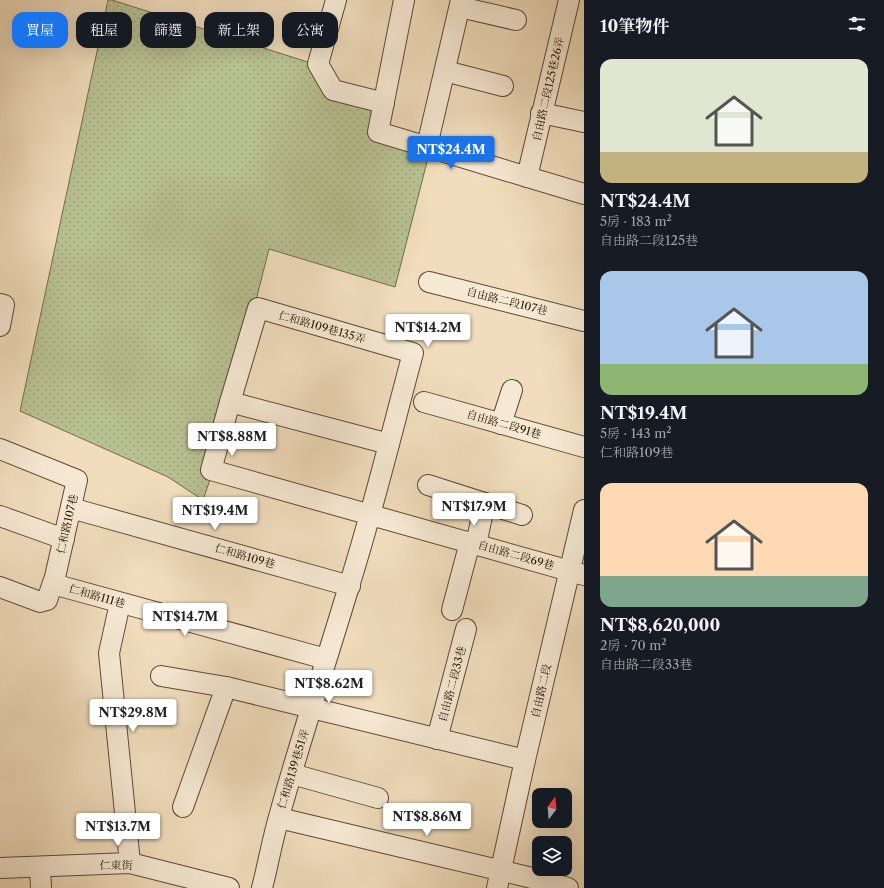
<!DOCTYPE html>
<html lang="zh-TW">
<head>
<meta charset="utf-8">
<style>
	:root { --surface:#171b24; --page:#242831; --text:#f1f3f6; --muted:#9ea1a6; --accent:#1a73e8 }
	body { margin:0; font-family:"Libre Caslon Text","Noto Serif TC",serif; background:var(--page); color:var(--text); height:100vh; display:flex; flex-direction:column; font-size:15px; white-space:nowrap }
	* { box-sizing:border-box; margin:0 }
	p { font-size:13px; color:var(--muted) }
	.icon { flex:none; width:22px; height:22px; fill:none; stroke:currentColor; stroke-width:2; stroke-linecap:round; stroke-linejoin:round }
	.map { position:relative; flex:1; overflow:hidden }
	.sheet { display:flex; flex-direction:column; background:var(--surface); width:300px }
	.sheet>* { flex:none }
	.hud { position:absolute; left:12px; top:12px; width:380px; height:36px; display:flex; gap:8px }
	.needle { width:26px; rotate:16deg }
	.controls { position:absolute; left:532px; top:788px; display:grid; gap:8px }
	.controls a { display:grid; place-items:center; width:40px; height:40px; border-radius:8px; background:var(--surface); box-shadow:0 4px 16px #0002; font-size:20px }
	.price { position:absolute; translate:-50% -34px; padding:0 9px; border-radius:4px; background:#fff; color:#222; font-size:13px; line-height:26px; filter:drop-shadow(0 1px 2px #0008) }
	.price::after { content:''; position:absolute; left:50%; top:24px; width:12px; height:9px; margin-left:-6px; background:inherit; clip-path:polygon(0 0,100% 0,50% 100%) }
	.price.selected { background:var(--accent); color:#fff }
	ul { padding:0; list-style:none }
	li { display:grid; align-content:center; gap:8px; height:212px; padding:0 16px }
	li span { display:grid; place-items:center; height:124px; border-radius:12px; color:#555 }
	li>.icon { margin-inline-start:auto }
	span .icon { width:72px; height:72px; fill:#fffc; stroke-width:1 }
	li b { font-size:17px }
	h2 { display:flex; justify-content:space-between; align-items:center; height:48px; padding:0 16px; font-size:17px }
	.chip { padding:0 14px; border-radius:12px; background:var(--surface); box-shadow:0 4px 16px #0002; font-size:14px; line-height:36px }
	.chip.selected { background:var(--accent); color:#fff }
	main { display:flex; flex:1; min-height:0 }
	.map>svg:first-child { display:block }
	.grass { fill:url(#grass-dots); stroke:#726c4b }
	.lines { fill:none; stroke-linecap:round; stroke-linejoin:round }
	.minor-casing { stroke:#5e4932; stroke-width:22 }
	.minor { stroke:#f6e9d4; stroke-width:20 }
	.labels { text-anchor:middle; stroke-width:3.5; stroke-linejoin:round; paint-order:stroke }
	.street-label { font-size:11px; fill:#2d1804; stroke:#f6e9d4 }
</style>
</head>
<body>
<main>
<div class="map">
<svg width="584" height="888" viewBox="0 0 584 888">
	<defs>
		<pattern id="grass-dots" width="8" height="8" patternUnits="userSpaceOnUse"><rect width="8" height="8" fill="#b8c192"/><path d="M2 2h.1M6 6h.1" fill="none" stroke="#9ea57c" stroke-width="1.8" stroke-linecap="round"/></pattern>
	</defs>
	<rect width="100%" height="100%" fill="#f1ddbd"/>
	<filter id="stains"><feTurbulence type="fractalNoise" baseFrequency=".005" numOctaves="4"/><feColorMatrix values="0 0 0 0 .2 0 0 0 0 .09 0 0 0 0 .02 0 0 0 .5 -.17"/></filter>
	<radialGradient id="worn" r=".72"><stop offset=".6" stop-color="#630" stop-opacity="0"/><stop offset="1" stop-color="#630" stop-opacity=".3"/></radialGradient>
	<polygon class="grass" points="108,0 112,0 311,63 330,92 381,105 375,136 429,154 395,287 269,249 212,474 203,500 168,477 20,411"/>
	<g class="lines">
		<defs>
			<g id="minor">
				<polyline points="336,0 318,64 333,90 384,103"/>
				<polyline points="404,0 378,132 584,194"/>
				<polyline points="460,7 516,20"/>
				<polyline points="445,71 503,86"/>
				<polyline points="541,113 584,122"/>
				<polyline points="427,146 461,0"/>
				<polyline points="527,177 569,0"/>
				<polyline points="429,282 584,321"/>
				<polyline points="0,304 4,305 0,326"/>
				<polyline points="230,402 389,444"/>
				<polyline points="424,402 584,447"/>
				<polyline points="501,424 512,390"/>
				<polyline points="0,449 77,480 55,577 47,600 40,602 0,587"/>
				<polyline points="428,485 522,515"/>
				<polyline points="71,508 350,586"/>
				<polyline points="0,516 64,539"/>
				<polyline points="476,544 485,503"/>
				<polyline points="53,584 326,659"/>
				<polyline points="120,603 109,653 130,863"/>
				<polyline points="452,610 470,542"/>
				<polyline points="161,676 226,687 525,760"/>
				<polyline points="437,739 466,629"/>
				<polyline points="292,774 378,798"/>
				<polyline points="183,807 226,687"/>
				<polyline points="279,818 528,877 568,888"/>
				<polyline points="40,867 41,888"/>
				<polyline points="0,868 130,863 229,888"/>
				<path d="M262,888C268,865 272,841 279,817C300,740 326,663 349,586C373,510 392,431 413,353L258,308L230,402L211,470L584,575"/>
				<polyline points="497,888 525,760 584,510"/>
			</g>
		</defs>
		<use href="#minor" class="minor-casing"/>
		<use href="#minor" class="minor"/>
	</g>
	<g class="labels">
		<g class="street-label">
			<text transform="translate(548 89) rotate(-77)" y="4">自由路二段125巷26弄</text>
			<text transform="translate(507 301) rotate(14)" y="4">自由路二段107巷</text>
			<text transform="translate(322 327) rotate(16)" y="4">仁和路109巷135弄</text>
			<text transform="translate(504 424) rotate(16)" y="4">自由路二段91巷</text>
			<text transform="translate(67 524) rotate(-77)" y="4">仁和路107巷</text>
			<text transform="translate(516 555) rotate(16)" y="4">自由路二段69巷</text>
			<text transform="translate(245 556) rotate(16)" y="4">仁和路109巷</text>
			<text transform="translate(97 596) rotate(16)" y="4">仁和路111巷</text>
			<text transform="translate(452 684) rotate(-75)" y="4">自由路二段33巷</text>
			<text transform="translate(541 691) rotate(-77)" y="4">自由路二段</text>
			<text transform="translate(293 769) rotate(-73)" y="4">仁和路139巷51弄</text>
			<text x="116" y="869">仁東街</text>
		</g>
	</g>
	<rect width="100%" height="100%" filter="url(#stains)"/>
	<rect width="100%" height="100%" fill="url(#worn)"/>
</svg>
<div class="controls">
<a><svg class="needle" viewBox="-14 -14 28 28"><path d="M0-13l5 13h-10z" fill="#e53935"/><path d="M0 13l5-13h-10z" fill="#9ea1a6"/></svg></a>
<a><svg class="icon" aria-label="layers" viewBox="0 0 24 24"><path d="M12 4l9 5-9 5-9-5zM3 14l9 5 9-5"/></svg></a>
</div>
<b class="price selected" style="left:451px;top:170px">NT$24.4M</b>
<b class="price" style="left:428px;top:348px">NT$14.2M</b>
<b class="price" style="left:232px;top:457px">NT$8.88M</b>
<b class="price" style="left:474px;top:527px">NT$17.9M</b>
<b class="price" style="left:215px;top:531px">NT$19.4M</b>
<b class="price" style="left:185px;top:637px">NT$14.7M</b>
<b class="price" style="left:329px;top:704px">NT$8.62M</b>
<b class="price" style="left:133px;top:733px">NT$29.8M</b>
<b class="price" style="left:427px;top:837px">NT$8.86M</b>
<b class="price" style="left:118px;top:847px">NT$13.7M</b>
<div class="hud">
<a class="chip selected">買屋</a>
<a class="chip">租屋</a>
<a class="chip">篩選</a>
<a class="chip">新上架</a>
<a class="chip">公寓</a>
</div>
</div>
<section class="sheet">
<h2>10筆物件<svg class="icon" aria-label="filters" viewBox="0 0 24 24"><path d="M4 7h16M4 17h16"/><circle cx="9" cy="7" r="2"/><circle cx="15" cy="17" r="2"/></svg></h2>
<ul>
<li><span style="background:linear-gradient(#dfe7d0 75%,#c2b280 0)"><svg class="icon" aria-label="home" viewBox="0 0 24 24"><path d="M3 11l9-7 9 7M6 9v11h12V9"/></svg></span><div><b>NT$24.4M</b><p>5房 · 183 m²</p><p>自由路二段125巷</p></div></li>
<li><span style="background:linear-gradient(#a9c7e8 75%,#8fb573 0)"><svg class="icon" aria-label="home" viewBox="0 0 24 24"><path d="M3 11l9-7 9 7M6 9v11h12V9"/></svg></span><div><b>NT$19.4M</b><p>5房 · 143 m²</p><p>仁和路109巷</p></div></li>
<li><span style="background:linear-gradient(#ffd9b3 75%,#7fa58c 0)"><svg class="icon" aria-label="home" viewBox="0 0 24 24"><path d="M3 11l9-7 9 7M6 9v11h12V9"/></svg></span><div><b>NT$8,620,000</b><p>2房 · 70 m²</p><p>自由路二段33巷</p></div></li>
</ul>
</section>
</main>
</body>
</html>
